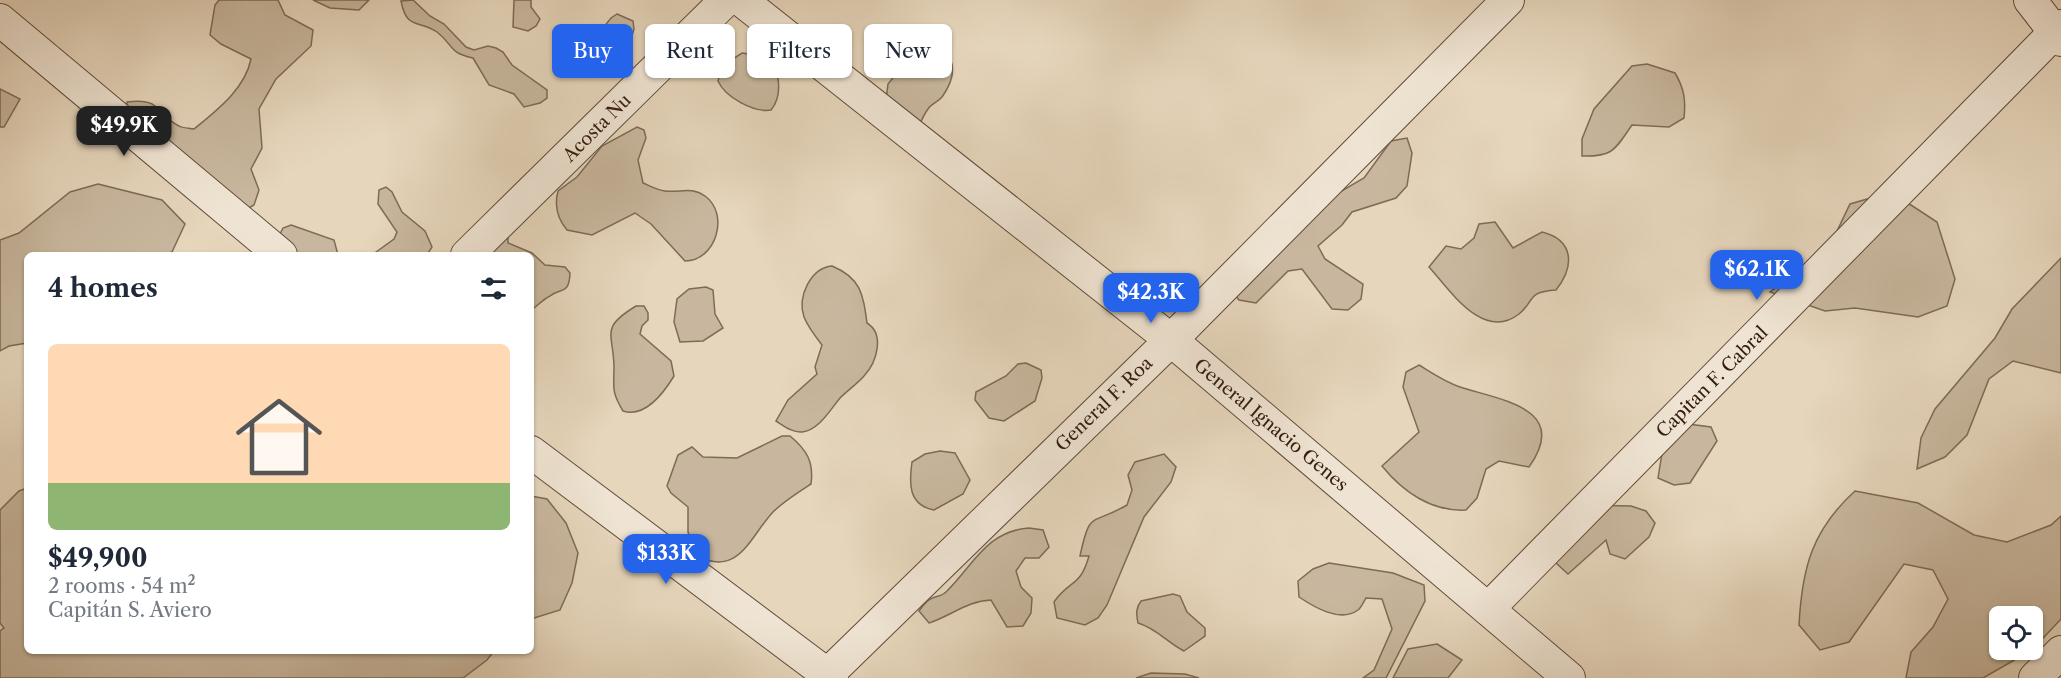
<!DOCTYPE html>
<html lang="en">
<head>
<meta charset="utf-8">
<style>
	:root { --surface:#fff; --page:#f6f6f7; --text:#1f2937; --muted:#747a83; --line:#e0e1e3; --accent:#2563eb }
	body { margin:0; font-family:"Libre Caslon Text",serif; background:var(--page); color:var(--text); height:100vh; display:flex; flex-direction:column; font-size:22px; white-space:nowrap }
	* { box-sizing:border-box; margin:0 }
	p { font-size:20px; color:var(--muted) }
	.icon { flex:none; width:33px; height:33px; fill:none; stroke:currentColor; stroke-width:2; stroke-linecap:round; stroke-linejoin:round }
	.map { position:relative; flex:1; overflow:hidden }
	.drawer { position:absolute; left:24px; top:252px; width:510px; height:402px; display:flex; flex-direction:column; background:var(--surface); border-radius:9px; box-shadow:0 2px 4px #0004 }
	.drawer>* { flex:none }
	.top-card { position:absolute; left:552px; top:24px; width:570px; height:54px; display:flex; gap:12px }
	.tools { position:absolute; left:1989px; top:606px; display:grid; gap:12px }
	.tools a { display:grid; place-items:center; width:54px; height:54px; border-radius:9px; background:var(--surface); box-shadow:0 2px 4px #0004; font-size:30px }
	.price { position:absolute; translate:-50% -51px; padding:0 14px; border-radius:12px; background:var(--accent); color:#fff; font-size:20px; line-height:39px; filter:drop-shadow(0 2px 3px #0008) }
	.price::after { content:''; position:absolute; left:50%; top:36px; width:18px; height:14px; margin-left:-9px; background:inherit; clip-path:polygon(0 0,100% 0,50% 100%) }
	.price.active { background:#222; color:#fff }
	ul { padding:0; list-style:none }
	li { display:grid; align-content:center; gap:12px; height:318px; padding:0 24px }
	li+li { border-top:2px solid var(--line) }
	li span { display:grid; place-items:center; height:186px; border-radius:9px; color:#555 }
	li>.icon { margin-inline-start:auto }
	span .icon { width:108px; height:108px; fill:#fffc; stroke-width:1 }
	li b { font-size:26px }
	h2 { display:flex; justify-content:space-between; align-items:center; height:72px; padding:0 24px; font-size:26px }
	.pill { padding:0 21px; border-radius:9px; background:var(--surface); box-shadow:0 2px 4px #0004; font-size:21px; line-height:54px }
	.pill.active { background:var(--accent); color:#fff }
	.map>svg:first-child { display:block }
	.green { fill:#c8b79e; stroke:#7e6a56; stroke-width:1.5 }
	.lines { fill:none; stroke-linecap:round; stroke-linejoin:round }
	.minor-casing { stroke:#614b3a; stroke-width:34 }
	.minor { stroke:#efe4d3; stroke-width:32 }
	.labels { text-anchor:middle; stroke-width:4.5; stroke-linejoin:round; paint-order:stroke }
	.street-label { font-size:18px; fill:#351d0e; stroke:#efe4d3 }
</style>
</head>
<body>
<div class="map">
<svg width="2061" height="678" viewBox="0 0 2061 678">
	<rect width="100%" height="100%" fill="#e6d6bc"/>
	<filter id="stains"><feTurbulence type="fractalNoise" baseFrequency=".00333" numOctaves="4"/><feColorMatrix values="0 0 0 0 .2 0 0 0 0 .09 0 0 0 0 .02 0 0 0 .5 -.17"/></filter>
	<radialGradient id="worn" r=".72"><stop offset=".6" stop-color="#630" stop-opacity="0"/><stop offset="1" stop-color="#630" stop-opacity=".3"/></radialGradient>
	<g class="green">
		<path d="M219,0H278L285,15L313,30L311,46L276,79L259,109L262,148L251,169L259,190L254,205L247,209L126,110L127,102C163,97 155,115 179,126C182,128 189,128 194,129C217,110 245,89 251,59L221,44L210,35L215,5Z"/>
		<polygon points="313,0 369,0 359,10 330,8"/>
		<path d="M413,0L430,16L444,24L466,47L474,50L488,46L496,48L503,52L512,65L547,90V98L540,103L524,107L514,94L489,85L473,58C447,52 455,46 437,32C418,19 407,31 401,1Z"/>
		<polygon points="514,0 531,0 531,7 540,19 536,26 528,31 513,27"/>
		<polygon points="617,14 633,21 634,29 632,36 610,49 597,69 590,73 583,70 580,63 572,56 574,48 595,38 611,18"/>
		<path d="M922,41C954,47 961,70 942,97C938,102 931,104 928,109C922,117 919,127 915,135L886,100L888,84Z"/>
		<path d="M742,53C749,54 758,55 765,59C782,68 782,97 771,110C754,113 725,97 718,81L722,66Z"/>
		<path d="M1647,64L1675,73C1684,88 1686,100 1684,118L1669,127L1632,125C1615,149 1614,157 1582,156V139L1594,109L1632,66Z"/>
		<polygon points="0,89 20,99 4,127 0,127"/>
		<path d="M637,127L644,130L646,138L638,160L643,183C650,186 657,190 665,191C680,193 691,186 705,196C730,214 716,261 685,261L651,224L635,213L592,235L567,230C557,218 554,206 558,191L577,177L602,146Z"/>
		<polygon points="1407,138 1412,153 1407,186 1396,198 1352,212 1342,225 1318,246 1325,259 1363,284 1361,299 1348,310 1332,309 1302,269 1288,271 1256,303 1239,300 1229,287 1338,193 1364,178 1391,141"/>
		<polygon points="98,184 162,200 185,224 172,252 165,255 27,255 27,343 9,346 0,351 0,240 19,233 70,192"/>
		<polygon points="386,187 392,192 402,212 425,231 432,247 427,255 372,255 394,239 397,232 378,204 379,190"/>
		<polygon points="1881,195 1911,205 1937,222 1955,279 1947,306 1918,317 1855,308 1825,311 1770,292 1819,255 1837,231 1850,204"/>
		<path d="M1495,222L1513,248L1542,232C1574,240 1575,266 1556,290C1526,292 1536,300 1519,314C1483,342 1450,290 1429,267L1446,246L1461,249L1474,238L1479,224Z"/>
		<polygon points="291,225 334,240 338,255 284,255 280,234 283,228"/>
		<path d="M508,236V243L532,253L545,265L565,267L570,273C569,295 562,287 550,296C544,299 539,304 534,308L531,307V255H482Z"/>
		<polygon points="2061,258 2061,373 2013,361 1989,379 1967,435 1945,457 1917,469 1921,438 1935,409 1995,338 2012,309"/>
		<path d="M832,266C861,278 863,294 867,323C885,334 877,362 864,376C857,384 848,390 840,398C830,410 819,430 802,432C793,433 784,426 776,421L788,400L817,374L815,367L822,345C815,336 808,327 804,317C797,296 811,268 832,266Z"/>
		<polygon points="706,287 713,290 715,314 723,328 703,341 680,342 674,322 677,299 689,289"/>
		<path d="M636,306H644L648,313V320L642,326L640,334L671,361L674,376C663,394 645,418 623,411C611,391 614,388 614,366C613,332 600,328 636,306Z"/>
		<polygon points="1026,363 1041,370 1042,378 1035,401 1004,421 989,418 975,400 976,392 1006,376 1018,364"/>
		<path d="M1419,365C1432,373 1445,382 1460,387C1500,400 1571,408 1529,467L1499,461L1486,469L1477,498L1466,510C1432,512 1403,492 1382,466L1419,432L1403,387L1406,372Z"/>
		<polygon points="1680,423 1711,427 1717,441 1690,483 1674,485 1658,478 1666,429"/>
		<path d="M782,436H790C807,450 814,462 811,484C797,493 784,501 773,512C749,538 739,577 697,556L688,532V507L671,493L667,486L678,455L692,447L703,457L737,458Z"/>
		<path d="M940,451L955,453L970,480L963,494L934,510C908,505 909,483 912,462L925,454Z"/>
		<path d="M1164,454L1176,467L1171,482L1144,517L1107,605L1098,618L1085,625L1057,618L1054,602C1070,579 1080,588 1089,556H1080C1090,509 1091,526 1127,505L1132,490L1128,475L1135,462Z"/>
		<polygon points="27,488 27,651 494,651 487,660 463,678 0,678 0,631 4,628 0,623 0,510 19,491"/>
		<path d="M1855,491L1918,503L1974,535L2007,542L2051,525L2061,516V619L2033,649L2032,616H2000V650H2032L1983,678H1906L1911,652L1933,627L1948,599L1933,570L1904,564L1849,642L1820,650L1799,625C1802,568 1812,530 1855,491Z"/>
		<polygon points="531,496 547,499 566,523 578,553 572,583 560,610 531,619"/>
		<polygon points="1582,505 1631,506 1646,511 1655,523 1649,537 1625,559 1610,554 1606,540 1568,574 1556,563 1564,534"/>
		<path d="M1029,528L1043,530L1049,547L1039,558H1025L1016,571L1021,587L1032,598L1031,613L1023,626L1007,627L991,600C967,601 951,616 929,623L919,611C922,607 925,602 929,600C934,596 941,597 946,592C973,566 986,531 1029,528Z"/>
		<path d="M1329,563L1393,573L1424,585L1425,601L1386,678H1363L1374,670L1392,629L1382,599L1366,598C1364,601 1361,608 1358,610C1340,623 1314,607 1299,597L1298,581L1313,569Z"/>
		<path d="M1173,594L1180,596L1187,612L1205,628V636L1184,651C1168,643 1156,628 1138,623C1136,613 1136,608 1141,601Z"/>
		<polygon points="1437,644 1462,660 1448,678 1393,678 1408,649"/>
		<polygon points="1151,673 1185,674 1199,678 1136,678"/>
	</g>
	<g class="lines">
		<defs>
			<g id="minor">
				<polyline points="741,0 1171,340 1569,678"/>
				<polyline points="2030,0 2061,40"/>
				<polyline points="0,20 281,255"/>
				<polyline points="467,255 726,0"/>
				<polyline points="531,452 832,678"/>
				<polyline points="1488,609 2061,26"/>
				<polyline points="824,678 1171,340 1508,0"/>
				<polyline points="2035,678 2061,652"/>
			</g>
		</defs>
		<use href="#minor" class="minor-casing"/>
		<use href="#minor" class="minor"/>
	</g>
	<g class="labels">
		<g class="street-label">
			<text transform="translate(597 128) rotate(-45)" y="6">Acosta Nu</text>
			<text transform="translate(1712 382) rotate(-45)" y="6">Capitan F. Cabral</text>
			<text transform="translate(1104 404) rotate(-44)" y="6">General F. Roa</text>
			<text transform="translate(1271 425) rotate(40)" y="6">General Ignacio Genes</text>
		</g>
	</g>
	<rect width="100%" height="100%" filter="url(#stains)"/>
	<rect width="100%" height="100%" fill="url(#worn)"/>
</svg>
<div class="tools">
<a><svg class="icon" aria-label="locate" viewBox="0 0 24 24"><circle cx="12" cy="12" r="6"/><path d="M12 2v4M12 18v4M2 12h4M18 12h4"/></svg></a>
</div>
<b class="price active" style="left:124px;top:157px">$49.9K</b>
<b class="price" style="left:1757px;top:301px">$62.1K</b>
<b class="price" style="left:1151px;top:324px">$42.3K</b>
<b class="price" style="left:666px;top:585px">$133K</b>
<div class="top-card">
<a class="pill active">Buy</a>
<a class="pill">Rent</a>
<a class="pill">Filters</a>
<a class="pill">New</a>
</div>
<section class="drawer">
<h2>4 homes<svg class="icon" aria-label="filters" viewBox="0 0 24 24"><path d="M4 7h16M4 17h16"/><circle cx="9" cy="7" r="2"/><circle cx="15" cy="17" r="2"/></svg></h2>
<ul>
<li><span style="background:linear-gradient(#ffd9b3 75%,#8fb573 0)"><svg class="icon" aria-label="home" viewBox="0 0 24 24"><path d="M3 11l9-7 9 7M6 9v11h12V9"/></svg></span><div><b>$49,900</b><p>2 rooms · 54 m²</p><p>Capitán S. Aviero</p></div></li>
</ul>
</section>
</div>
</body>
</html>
